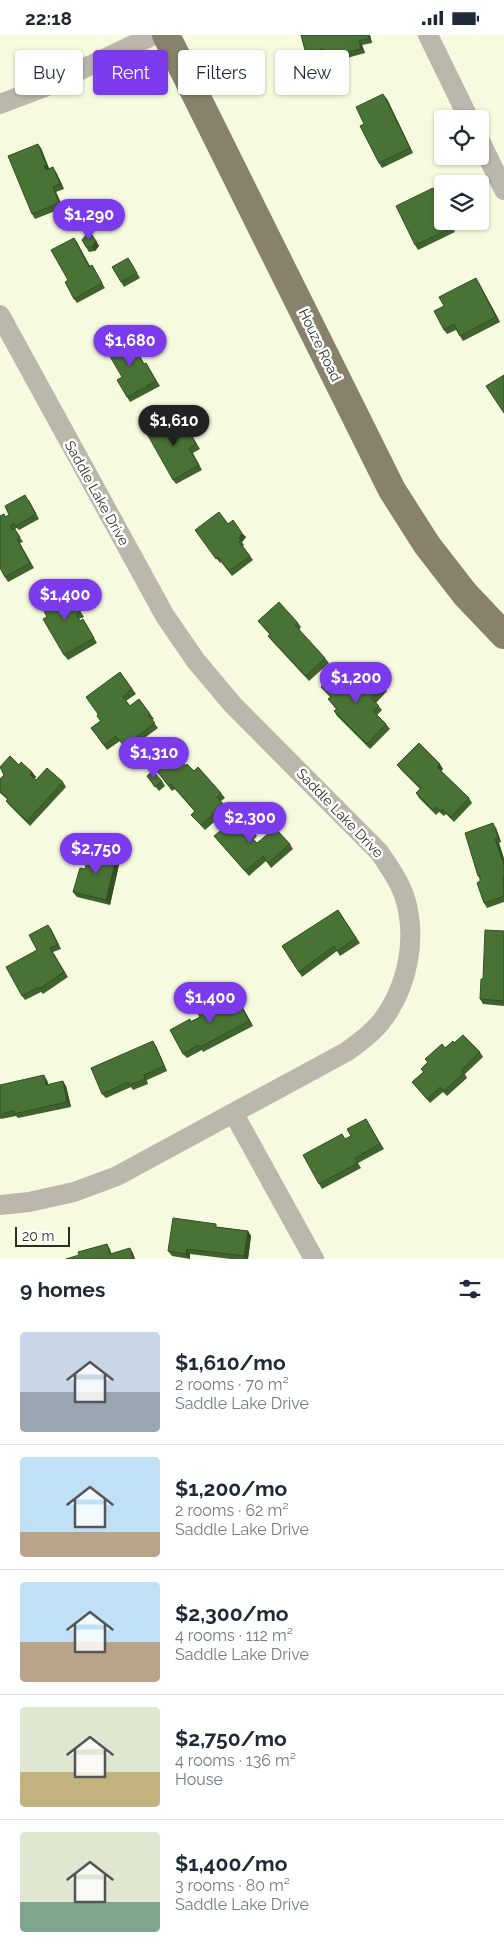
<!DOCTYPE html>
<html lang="en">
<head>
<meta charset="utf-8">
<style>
	:root { --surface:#fff; --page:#f6f6f7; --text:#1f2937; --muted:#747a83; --line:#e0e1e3; --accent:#7c3aed }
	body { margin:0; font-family:Raleway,sans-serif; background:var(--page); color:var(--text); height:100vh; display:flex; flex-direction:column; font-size:19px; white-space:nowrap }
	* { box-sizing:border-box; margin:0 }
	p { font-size:16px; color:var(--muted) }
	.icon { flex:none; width:28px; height:28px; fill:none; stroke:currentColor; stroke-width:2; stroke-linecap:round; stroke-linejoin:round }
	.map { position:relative; height:1224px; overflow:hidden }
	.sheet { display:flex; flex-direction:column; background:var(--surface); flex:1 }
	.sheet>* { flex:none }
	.banner { position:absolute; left:15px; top:15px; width:475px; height:45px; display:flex; gap:10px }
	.tools { position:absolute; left:434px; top:75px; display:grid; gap:10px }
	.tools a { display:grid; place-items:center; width:55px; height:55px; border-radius:5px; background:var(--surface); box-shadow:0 1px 4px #0004; font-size:25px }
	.scale { position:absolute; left:15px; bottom:12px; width:55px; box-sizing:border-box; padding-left:5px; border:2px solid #2c2e23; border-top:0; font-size:14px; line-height:18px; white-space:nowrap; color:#2c2e23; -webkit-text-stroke:4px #fff; paint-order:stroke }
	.price { position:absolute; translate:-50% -42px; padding:0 11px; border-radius:18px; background:var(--accent); color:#fff; font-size:16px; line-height:32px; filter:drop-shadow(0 1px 2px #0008) }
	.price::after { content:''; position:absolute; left:50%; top:30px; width:15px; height:11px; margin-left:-8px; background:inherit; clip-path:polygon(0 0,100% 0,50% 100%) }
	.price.selected { background:#222; color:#fff }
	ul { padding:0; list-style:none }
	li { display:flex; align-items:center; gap:15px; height:125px; padding:0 20px }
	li+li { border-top:1px solid var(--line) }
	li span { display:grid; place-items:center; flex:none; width:140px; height:100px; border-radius:5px; color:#555 }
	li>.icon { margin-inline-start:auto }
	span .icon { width:60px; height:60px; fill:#fffc; stroke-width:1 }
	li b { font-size:21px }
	h2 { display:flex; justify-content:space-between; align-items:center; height:60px; padding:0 20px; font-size:21px }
	.chip { padding:0 18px; border-radius:5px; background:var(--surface); box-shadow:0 1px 4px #0004; font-size:18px; line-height:45px }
	.chip.selected { background:var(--accent); color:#fff }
	.status { display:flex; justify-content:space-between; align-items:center; height:35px; padding:0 25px; background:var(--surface); direction:ltr }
	.status svg { height:14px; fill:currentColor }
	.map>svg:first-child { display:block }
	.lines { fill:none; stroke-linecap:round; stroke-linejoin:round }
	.minor { stroke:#bbb7ac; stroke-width:20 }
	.primary { stroke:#88826d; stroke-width:28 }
	.wall { fill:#3f632d }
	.shaded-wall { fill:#335024 }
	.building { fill:#497334; stroke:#335024 }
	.labels { text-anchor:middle; stroke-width:5; stroke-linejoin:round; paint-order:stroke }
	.street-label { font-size:14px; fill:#2c2e23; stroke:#fff }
</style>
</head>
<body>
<div class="status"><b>22:18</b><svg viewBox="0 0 49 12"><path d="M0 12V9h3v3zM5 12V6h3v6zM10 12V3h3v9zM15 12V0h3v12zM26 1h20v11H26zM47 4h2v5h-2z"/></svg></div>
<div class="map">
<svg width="504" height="1224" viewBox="0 0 504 1224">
	<rect width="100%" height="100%" fill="#f6fbdf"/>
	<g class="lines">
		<g class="minor">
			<polyline points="428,0 469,84"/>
			<polyline points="0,69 45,52 154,0"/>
			<polyline points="480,106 504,155"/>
			<path d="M0,280L165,581L196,626L233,670L379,817C389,831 398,844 404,860C418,902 408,952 381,987C371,999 359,1008 346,1017L117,1141L74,1157L29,1167L0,1170"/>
			<polyline points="234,1079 314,1224"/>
		</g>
		<polyline class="primary" points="166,0 392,455 427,510 465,559 504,600"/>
	</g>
	<g class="wall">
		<polygon points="301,0 370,0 372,8 362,10 365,18 329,28 325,23 324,20 310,24 306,19"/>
		<polygon points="387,64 413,118 382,133 379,128 364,89"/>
		<polygon points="41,113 49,134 56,137 64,154 56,157 63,173 35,184 32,179"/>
		<polygon points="433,153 436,158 455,197 418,215 415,210"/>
		<polygon points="74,203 90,231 92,230 105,253 77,268 74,264 68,245"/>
		<polygon points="96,205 99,211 95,216 89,217 86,212"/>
		<polygon points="128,223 140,243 124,252 121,247"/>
		<polygon points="479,248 500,287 463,306 456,295 447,299 444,295 444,271"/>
		<polygon points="131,305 144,329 146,328 149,333 160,351 130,367 127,362 122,342"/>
		<polygon points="175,387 178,393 185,389 200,414 193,418 202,435 176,449 173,445"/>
		<polygon points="29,465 39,484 19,495 17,493 15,494 23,507 20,508 34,533 8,547 5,542 4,479 6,482 9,480"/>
		<polygon points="228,489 246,502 242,507 244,510 243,511 253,525 232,541 221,527 220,528 195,495"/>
		<polygon points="65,551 84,582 79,584 80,586 86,589 97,608 68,625 64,620 47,582"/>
		<polygon points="258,586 298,588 301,592 299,595 325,623 329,628 309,646 272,606 268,601 270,600"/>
		<polygon points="120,637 136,659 126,666 130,671 139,664 154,684 152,685 158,693 127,716 120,706 107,715 91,693 100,686 98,679"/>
		<polygon points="384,651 387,656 376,668 382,675 377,680 386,689 390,694 370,714 337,681 334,676 336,674 328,664 330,662 321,652"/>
		<polygon points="19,730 32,737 36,742 34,744 36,745 63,747 66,752 30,791 10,771 6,766 8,765 0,758 0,744"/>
		<polygon points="397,730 443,734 441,736 469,763 472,768 454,787 446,779 444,781 439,777 436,780 419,763 416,758 420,754 401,735"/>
		<polygon points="186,731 194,736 221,758 225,763 221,766 228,775 205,795 191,780 195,777 175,754 172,756 155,734"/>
		<polygon points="147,741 162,746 165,751 159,756"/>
		<polygon points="496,793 501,807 499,808 504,824 504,867 487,873 484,868 480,844 478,841"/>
		<polygon points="253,796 257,801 253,805 257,808 290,809 293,814 271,833 266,826 249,841 214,801"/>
		<polygon points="120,825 110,870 77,862 73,857 85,834"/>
		<polygon points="338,875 360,908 340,921 337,916 302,942 282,911"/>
		<polygon points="51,894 61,914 53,917 68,942 43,959 41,957 25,965 22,961 37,915"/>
		<polygon points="504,896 504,971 483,969 480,964"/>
		<polygon points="238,964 253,991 203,1017 202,1015 187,1023 183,1019 191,986 216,974"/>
		<polygon points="454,1008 480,1017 483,1022 465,1039 467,1043 447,1061 443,1057 430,1068 412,1047 423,1037 421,1034 428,1028 425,1024"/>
		<polygon points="156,1011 167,1036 147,1045 148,1049 133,1055 131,1052 106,1063 102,1059"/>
		<polygon points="47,1045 48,1049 66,1051 71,1072 18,1083 16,1081 1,1084 0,1083 0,1050"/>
		<polygon points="366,1084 384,1114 358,1128 361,1133 322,1154 319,1149 346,1104 351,1101"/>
		<polygon points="218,1192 248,1196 251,1201 248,1224 231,1224 190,1219 190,1224 172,1221 168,1216"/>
	</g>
	<g class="shaded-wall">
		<polygon points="368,0 370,0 372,8 369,3"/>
		<polygon points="359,6 362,10 365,18 361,14"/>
		<polygon points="383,59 387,64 413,118 410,113"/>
		<polygon points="38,109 41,113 49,133 46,135"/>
		<polygon points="53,132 56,137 64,154 60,149"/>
		<polygon points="53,152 56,157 63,173 59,168"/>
		<polygon points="433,153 436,158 442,171 442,173"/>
		<polygon points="92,200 99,211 95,216 92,212"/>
		<polygon points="74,203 77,207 93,237 89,232"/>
		<polygon points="476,243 479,248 500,287 496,282"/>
		<polygon points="242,498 246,502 242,507 239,503"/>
		<polygon points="440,729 443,734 440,737 437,732"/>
		<polygon points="32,737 36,742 34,745 30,740"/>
		<polygon points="493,788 496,793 501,807 498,802"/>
		<polygon points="495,804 499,808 504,824 504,829"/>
		<polygon points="117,820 120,825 110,870 106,865"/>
		<polygon points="48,890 51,894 61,914 58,909"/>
		<polygon points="235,959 238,964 253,991 249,986"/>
		<polygon points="153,1006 156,1011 167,1036 164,1031"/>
		<polygon points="44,1040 47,1045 49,1054 46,1050"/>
		<polygon points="63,1046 66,1051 71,1072 67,1067"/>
		<polygon points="248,1196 251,1201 248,1224 246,1224 244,1221"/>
		<polygon points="107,1209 110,1214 113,1224 110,1219"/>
		<polygon points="130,1213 133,1218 135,1224 133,1224"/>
		<polygon points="187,1214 190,1219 190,1224 186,1219"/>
	</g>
	<g class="building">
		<polygon points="301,0 368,0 369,3 359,6 361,14 325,23 323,14 306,19"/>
		<polygon points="383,59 410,113 379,128 360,91 364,89 356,72"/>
		<polygon points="38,109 46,129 44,131 46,135 53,132 60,149 53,152 59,168 32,179 8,121"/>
		<polygon points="433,153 442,173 442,186 449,186 452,193 415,210 396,171"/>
		<polygon points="86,200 92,200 96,206 92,212 86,212 82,205"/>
		<polygon points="74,203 89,232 92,230 102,248 74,264 65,247 68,245 51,215"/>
		<polygon points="128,223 137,238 121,247 112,232"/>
		<polygon points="476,243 496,282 460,301 454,289 444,295 434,276 444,271 439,262"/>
		<polygon points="128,300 144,329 146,328 156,346 127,362 117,345 122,342 105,313"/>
		<polygon points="504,340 504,378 486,351"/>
		<polygon points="171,382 178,394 185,389 196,409 189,414 199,430 173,445 146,397"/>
		<polygon points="25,460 36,479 16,491 14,488 10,491 12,495 14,493 20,502 17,504 30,528 5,542 0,533 0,481 4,479 5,482 9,480 5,471"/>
		<polygon points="219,477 228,489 233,485 242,498 239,503 241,505 239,507 250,521 229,536 218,522 216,524 195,495"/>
		<polygon points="65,551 80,577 76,580 80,586 83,584 94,603 64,620 43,584 47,582 39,566"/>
		<polygon points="279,567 298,588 295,590 325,623 306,641 268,601 270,599 258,586"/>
		<polygon points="339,634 356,651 370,638 384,651 371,663 379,671 373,676 386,689 367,709 334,676 337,674 328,664 331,662 321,652"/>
		<polygon points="120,637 132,654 123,662 130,671 139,664 150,679 148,680 155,688 124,711 116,701 104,710 91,693 101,686 97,681 98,679 86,662"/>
		<polygon points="419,708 440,729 437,732 469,763 451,782 442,774 440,776 435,772 433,775 416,758 421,753 397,730"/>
		<polygon points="174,717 186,731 187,729 194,736 198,732 221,758 217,762 224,770 201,790 191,780 195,776 171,749 169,751 155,734"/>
		<polygon points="10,721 19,730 21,727 32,737 30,740 36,745 47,733 63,747 27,786 6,766 8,764 0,756 0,744 4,740 0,732"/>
		<polygon points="153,736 162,746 155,752 147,741"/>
		<polygon points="237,782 253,796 249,800 257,808 275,793 290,809 268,828 263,821 245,836 214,801"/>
		<polygon points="493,788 498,802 495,804 504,829 504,842 503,842 504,861 484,868 477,848 480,846 480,840 478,841 465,798"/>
		<polygon points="90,813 117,820 106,865 73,857 80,833 85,834"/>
		<polygon points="338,875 356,903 337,916 334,911 299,937 282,911"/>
		<polygon points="48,890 58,909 50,913 64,937 39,954 38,952 22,961 6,932 37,915 29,900"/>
		<polygon points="485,895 504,896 504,966 480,964 481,944 483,944"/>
		<polygon points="235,959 249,986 200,1012 198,1010 183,1019 170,995 190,984 191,987 200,982 195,972 210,965 216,974 223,970 221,966"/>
		<polygon points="463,1000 480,1017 461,1035 464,1038 444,1056 440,1052 427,1064 412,1047 424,1037 421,1034 428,1027 425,1024 442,1009 445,1013 453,1006 454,1008"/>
		<polygon points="153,1006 164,1031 144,1040 145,1044 129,1050 128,1047 102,1059 91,1033"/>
		<polygon points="44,1040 46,1050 63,1046 67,1067 14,1079 14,1076 0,1079 0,1050"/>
		<polygon points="366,1084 380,1109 355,1123 358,1128 319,1149 303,1120 342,1099 345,1104 351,1101 347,1094"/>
		<polygon points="173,1183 216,1189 216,1192 248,1196 244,1221 187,1214 186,1219 168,1216"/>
		<polygon points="107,1209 110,1219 130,1213 133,1224 66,1224 79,1220 78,1217"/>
	</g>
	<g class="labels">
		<g class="street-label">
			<text transform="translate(320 310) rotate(64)" y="5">Houze Road</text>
			<text transform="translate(97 458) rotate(61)" y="5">Saddle Lake Drive</text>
			<text transform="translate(340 778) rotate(46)" y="5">Saddle Lake Drive</text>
		</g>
	</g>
</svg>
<div class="tools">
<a><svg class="icon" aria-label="locate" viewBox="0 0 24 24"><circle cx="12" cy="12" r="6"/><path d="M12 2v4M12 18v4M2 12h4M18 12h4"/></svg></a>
<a><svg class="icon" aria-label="layers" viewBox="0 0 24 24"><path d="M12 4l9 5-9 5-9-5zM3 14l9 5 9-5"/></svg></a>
</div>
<div class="scale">20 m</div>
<b class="price" style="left:89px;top:206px">$1,290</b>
<b class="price" style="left:130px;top:332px">$1,680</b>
<b class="price selected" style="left:174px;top:412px">$1,610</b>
<b class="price" style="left:65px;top:586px">$1,400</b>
<b class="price" style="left:356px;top:669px">$1,200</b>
<b class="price" style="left:154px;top:744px">$1,310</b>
<b class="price" style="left:250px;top:809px">$2,300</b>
<b class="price" style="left:96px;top:840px">$2,750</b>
<b class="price" style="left:210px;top:989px">$1,400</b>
<div class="banner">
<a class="chip">Buy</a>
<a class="chip selected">Rent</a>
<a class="chip">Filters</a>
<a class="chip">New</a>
</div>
</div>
<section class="sheet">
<h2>9 homes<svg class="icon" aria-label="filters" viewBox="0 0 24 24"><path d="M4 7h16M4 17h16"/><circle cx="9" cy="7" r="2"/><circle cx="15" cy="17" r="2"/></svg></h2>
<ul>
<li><span style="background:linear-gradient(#c9d6e8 60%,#9aa5b1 0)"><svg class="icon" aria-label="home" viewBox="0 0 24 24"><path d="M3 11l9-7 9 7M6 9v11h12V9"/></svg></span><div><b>$1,610/mo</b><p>2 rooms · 70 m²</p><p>Saddle Lake Drive</p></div></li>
<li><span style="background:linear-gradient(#bfe0f5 75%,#b9a48a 0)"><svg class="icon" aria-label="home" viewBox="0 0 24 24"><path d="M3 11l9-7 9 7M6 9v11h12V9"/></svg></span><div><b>$1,200/mo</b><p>2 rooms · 62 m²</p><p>Saddle Lake Drive</p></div></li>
<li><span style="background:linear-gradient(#bfe0f5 60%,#b9a48a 0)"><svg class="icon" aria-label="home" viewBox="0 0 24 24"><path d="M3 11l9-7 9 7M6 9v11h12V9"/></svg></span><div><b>$2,300/mo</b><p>4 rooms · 112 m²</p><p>Saddle Lake Drive</p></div></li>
<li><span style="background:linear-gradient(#dfe7d0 65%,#c2b280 0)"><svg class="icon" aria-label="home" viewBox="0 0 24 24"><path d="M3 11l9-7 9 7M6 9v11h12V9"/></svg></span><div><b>$2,750/mo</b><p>4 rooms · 136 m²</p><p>House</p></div></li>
<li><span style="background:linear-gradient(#dfe7d0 70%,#7fa58c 0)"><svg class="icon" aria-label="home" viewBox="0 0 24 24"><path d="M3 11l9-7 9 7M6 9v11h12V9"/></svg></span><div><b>$1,400/mo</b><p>3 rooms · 80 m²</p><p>Saddle Lake Drive</p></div></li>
</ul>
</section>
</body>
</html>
